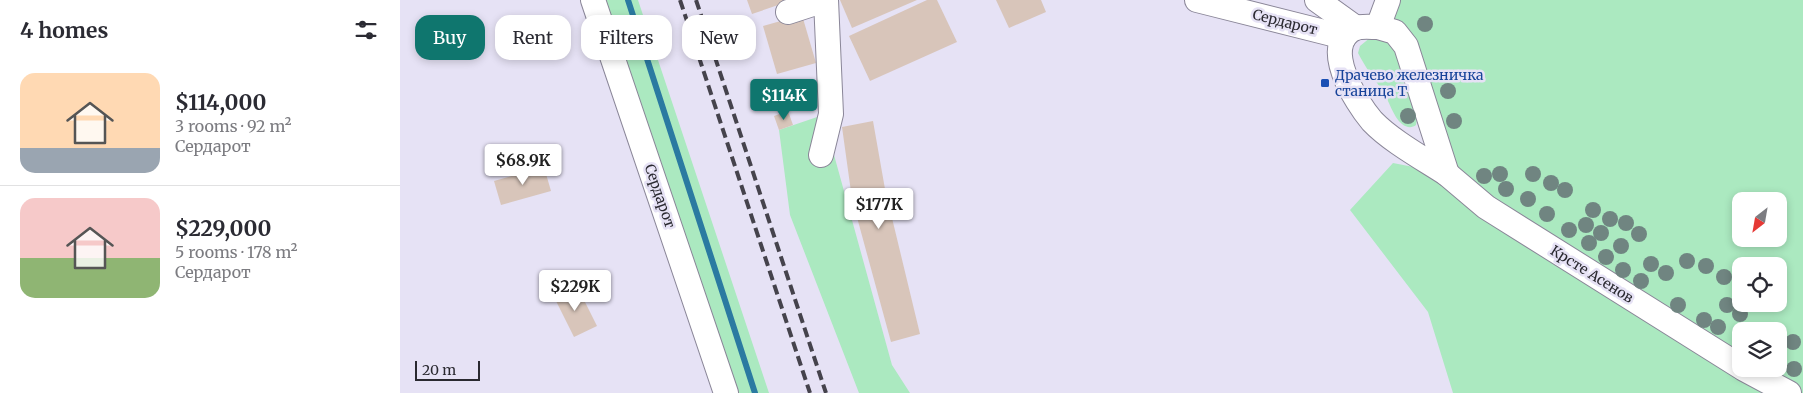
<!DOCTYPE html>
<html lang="en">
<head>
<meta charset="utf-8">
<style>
	:root { --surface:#fff; --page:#f2f2f3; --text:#2b2b33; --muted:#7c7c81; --line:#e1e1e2; --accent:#0f766e }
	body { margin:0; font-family:Merriweather,serif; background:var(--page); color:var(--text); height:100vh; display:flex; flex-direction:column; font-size:19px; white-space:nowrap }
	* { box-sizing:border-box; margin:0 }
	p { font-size:16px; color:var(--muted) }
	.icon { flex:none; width:28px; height:28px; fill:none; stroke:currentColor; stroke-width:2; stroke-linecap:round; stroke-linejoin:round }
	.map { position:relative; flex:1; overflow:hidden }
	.drawer { display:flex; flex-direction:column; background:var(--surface); width:400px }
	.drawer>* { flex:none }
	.hud { position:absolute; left:15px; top:15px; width:475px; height:45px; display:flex; gap:10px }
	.needle { width:32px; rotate:211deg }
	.buttons { position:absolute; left:1332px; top:192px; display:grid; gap:10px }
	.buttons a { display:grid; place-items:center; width:55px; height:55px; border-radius:10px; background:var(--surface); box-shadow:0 2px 8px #0003; font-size:25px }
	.scale { position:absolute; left:15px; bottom:12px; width:65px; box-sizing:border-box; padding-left:5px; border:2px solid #2a2930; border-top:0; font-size:14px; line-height:18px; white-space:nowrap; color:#2a2930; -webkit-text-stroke:4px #e6e2f5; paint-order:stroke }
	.price { position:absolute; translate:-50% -42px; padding:0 11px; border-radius:5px; background:#fff; color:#222; font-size:16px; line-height:32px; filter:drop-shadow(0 1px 2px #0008) }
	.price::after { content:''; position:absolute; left:50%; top:30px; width:15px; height:11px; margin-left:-8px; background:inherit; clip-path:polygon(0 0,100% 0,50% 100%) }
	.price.selected { background:var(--accent); color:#fff }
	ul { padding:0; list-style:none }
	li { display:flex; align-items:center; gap:15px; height:125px; padding:0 20px }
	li+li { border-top:1px solid var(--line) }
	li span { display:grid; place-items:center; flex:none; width:140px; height:100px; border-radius:15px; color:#555 }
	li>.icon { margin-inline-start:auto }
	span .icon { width:60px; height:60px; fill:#fffc; stroke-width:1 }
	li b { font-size:21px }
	h2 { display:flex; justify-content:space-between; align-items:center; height:60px; padding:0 20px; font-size:21px }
	.pill { padding:0 18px; border-radius:15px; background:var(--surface); box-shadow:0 2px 8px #0003; font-size:18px; line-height:45px }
	.pill.selected { background:var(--accent); color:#fff }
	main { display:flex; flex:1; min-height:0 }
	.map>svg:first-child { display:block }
	.green { fill:#abe9c0; fill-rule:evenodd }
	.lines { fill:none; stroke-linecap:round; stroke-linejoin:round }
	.stream { stroke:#2b7aa1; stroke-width:6 }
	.building { fill:#d8c5ba }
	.minor-casing { stroke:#8a8698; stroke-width:26 }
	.minor { stroke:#fff; stroke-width:24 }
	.rail { stroke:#45434c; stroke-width:4; stroke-dasharray:10 5; stroke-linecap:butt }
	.tree { fill:#708581 }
	.transit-dot { fill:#1a4fb4; stroke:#e6e2f5; stroke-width:2 }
	.labels { text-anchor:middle; stroke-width:5; stroke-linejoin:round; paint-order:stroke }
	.street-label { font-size:14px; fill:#2a2930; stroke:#e6e2f5 }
	.transit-label { font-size:14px; fill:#164399; stroke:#e6e2f5; text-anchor:start }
</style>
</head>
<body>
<main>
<section class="drawer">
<h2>4 homes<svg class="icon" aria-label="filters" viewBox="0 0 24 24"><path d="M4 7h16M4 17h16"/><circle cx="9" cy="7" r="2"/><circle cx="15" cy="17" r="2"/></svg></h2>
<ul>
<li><span style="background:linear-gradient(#ffd9b3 75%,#9aa5b1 0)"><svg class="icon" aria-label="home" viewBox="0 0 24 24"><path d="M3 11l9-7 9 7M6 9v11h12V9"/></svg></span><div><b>$114,000</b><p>3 rooms · 92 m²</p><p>Сердарот</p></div></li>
<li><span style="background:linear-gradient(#f6c9c9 60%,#8fb573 0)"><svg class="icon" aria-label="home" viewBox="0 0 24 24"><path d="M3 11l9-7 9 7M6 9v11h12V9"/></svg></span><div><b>$229,000</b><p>5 rooms · 178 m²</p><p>Сердарот</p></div></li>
</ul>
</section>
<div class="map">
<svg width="1403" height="393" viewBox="0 0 1403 393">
	<rect width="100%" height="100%" fill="#e6e2f5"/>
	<g class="green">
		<polygon points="193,0 238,0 369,393 326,393"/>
		<path d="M988,0H1403V393H1389L1344,369H1379V331H1341V367L1047,174L995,32ZM1341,201H1379V239H1341ZM1341,266H1379V304H1341Z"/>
		<path d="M971,37L997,44L1018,113L1016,125C1012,128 1007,128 1002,124C993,117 989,100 982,90C973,77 965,67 958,53L960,46Z"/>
		<polygon points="423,115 492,365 510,393 459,393 390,215 379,130"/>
		<polygon points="993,163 1034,171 1379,393 1053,393 1028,312 950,210"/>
	</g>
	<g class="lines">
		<polyline class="stream" points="228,0 355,393"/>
	</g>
	<g class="building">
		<polygon points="347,0 383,0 384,3 352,14"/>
		<polygon points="440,0 517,0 452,28"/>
		<polygon points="527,0 537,0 557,42 470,81 449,36"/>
		<polygon points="596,0 641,0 646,12 609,28"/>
		<polygon points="402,15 416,63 377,74 363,26"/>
		<polygon points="388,111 393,125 379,130 374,116"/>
		<polygon points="473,121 485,189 520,334 491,342 452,199 442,127"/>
		<polygon points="144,167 151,191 101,205 94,181"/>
		<polygon points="177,286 197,326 174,337 154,297"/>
	</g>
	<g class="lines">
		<defs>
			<g id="minor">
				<polyline points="193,0 326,393"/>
				<polyline points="797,0 944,37"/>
				<polyline points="917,0 956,28"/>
				<polyline points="388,12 425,0"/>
				<path d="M978,27L995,32L1006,46L1047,174C1024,159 991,141 972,121C956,102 919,44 955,28C961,26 971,27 978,27Z"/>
				<polyline points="978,27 988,0"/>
				<polyline points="421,155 431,114 426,0"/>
				<polyline points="1047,174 1086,207 1341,367"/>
				<polyline points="1344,369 1389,393"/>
			</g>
		</defs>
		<use href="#minor" class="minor-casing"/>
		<use href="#minor" class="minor"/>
		<g class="rail">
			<polyline points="280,0 410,393"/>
			<polyline points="296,0 426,393"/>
		</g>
	</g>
	<g class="tree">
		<circle cx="1025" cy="24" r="8"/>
		<circle cx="1048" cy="91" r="8"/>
		<circle cx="1008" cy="116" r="8"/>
		<circle cx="1054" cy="121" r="8"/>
		<circle cx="1100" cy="174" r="8"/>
		<circle cx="1133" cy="174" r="8"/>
		<circle cx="1084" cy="176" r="8"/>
		<circle cx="1151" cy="183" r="8"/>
		<circle cx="1106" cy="189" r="8"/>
		<circle cx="1165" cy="190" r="8"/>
		<circle cx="1128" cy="199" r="8"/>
		<circle cx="1193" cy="210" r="8"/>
		<circle cx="1147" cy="214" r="8"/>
		<circle cx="1210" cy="219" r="8"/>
		<circle cx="1226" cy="223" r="8"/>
		<circle cx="1186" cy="225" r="8"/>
		<circle cx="1169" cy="230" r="8"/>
		<circle cx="1201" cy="233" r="8"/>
		<circle cx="1239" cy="234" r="8"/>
		<circle cx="1189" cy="243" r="8"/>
		<circle cx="1221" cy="246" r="8"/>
		<circle cx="1206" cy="257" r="8"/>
		<circle cx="1287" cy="261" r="8"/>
		<circle cx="1251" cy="264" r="8"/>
		<circle cx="1306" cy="266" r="8"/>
		<circle cx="1223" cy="270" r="8"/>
		<circle cx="1266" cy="273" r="8"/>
		<circle cx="1324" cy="277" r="8"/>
		<circle cx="1241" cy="281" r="8"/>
		<circle cx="1278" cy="305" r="8"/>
		<circle cx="1327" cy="305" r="8"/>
		<circle cx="1340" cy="314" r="8"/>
		<circle cx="1304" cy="320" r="8"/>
		<circle cx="1318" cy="327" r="8"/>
		<circle cx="1393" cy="342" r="8"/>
		<circle cx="1394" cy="369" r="8"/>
	</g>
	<rect class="transit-dot" x="920" y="78" width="10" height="10" rx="2.5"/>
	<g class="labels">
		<g class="street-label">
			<text transform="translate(885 22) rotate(14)" y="5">Сердарот</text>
			<text transform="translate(260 196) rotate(71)" y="5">Сердарот</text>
			<text transform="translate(1192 274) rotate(32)" y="5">Крсте Асенов</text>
		</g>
		<g class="transit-label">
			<text x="935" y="80">Драчево железничка<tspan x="935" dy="16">станица Т</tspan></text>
		</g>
	</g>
</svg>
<div class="buttons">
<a><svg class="needle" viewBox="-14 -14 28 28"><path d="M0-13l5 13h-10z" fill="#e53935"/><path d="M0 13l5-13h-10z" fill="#7c7c81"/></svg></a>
<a><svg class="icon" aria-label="locate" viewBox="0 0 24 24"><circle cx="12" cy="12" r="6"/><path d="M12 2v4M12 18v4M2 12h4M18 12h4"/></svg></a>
<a><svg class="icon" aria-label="layers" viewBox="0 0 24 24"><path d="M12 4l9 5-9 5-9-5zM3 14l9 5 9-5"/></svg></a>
</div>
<div class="scale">20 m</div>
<b class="price selected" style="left:384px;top:121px">$114K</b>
<b class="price" style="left:123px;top:186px">$68.9K</b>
<b class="price" style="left:479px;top:230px">$177K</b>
<b class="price" style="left:175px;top:312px">$229K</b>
<div class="hud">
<a class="pill selected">Buy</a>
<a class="pill">Rent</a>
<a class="pill">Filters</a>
<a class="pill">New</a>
</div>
</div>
</main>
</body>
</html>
